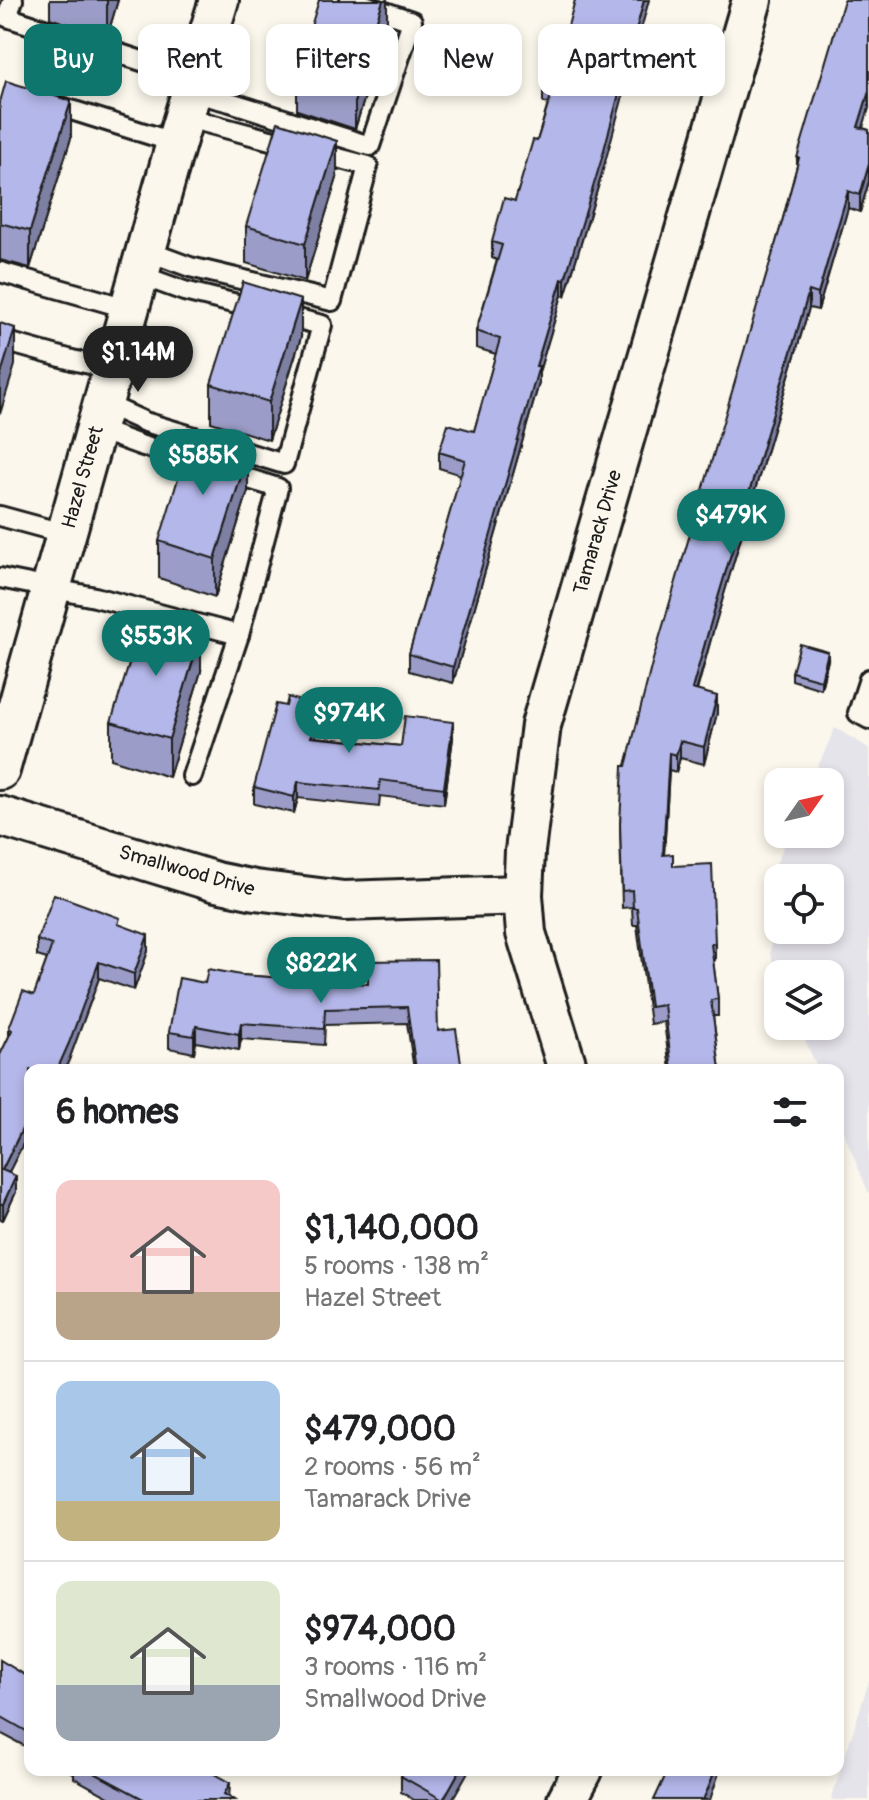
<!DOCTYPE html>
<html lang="en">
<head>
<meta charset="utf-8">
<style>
	:root { --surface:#fff; --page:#f2f2f2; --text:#202124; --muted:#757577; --line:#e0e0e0; --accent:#0f766e }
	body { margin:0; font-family:Pangolin,sans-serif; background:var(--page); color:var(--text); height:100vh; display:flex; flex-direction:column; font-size:30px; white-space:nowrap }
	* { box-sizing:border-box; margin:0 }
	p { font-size:26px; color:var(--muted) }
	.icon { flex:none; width:44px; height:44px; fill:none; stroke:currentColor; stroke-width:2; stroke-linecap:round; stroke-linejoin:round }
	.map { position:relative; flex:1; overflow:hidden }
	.drawer { position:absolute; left:24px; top:1064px; width:820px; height:712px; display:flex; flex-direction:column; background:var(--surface); border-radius:16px; box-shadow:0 4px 12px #0003 }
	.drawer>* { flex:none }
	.top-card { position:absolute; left:24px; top:24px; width:822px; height:72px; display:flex; gap:16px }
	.needle { width:52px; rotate:56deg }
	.buttons { position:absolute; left:764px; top:768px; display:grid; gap:16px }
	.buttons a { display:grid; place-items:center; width:80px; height:80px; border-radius:16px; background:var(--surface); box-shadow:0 4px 12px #0003; font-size:40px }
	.price { position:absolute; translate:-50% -68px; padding:0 18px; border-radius:28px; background:var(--accent); color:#fff; font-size:26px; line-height:52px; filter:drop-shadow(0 2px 4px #0008) }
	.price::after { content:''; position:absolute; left:50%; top:48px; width:24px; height:18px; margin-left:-12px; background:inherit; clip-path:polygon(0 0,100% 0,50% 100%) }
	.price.selected { background:#222; color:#fff }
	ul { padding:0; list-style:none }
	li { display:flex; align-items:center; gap:24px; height:200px; padding:0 32px }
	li+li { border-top:2px solid var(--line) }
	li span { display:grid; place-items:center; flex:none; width:224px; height:160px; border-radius:16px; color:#555 }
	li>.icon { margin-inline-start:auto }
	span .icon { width:96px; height:96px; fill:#fffc; stroke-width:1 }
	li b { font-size:34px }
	h2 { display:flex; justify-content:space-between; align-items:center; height:96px; padding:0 32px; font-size:34px }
	.pill { padding:0 28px; border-radius:16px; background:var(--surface); box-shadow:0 4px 12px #0003; font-size:28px; line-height:72px }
	.pill.selected { background:var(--accent); color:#fff }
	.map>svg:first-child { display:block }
	.built { fill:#e6e4eb; fill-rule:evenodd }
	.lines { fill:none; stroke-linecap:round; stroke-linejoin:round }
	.service-casing { stroke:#1c1c1c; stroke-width:24 }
	.minor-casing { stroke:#1c1c1c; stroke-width:44 }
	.service { stroke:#fbf7ec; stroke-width:18 }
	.minor { stroke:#fbf7ec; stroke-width:38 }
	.wall { fill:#9b9dc8; stroke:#1c1c1c; stroke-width:2 }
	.shaded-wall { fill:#7e80a3; stroke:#1c1c1c; stroke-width:2 }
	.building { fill:#b4b7e9; stroke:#1c1c1c; stroke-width:2 }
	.labels { text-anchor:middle; stroke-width:7; stroke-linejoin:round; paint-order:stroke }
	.street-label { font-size:20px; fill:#1c1c1c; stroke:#fbf7ec }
</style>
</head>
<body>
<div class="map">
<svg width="869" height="1800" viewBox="0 0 869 1800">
	<rect width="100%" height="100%" fill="#fbf7ec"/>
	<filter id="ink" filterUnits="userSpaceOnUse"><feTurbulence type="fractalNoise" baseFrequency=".0125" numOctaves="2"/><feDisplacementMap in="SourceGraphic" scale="16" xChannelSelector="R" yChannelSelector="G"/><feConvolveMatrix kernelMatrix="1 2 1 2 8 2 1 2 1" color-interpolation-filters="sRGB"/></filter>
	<g filter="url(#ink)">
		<g class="built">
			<path d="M835,728L869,748V1194L838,1119V1070H818L799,1026H830V974L778,975L770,954L776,864L789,834H830V782H811ZM778,878H830V930H778Z"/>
			<polygon points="869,1681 869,1800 831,1800"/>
		</g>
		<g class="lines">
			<defs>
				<g id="service">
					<polyline points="13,0 7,17 157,66 196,75"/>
					<polyline points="191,92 230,102 370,146 412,21 350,0"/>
					<polyline points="49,103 176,143"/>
					<polyline points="147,251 190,267 332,301 368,166 184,117"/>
					<polyline points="0,272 130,309"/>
					<polyline points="0,340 72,360 112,369"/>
					<polyline points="103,403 145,422 284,464 322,325 184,291 140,275"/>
					<polyline points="96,429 140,445 278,488 239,635 192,776"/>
					<polyline points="0,516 66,534"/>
					<polyline points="0,578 95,597 239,635"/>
					<polyline points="869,679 858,713 869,719"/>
				</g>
				<g id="minor">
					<polyline points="0,770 176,143 219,0"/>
					<polyline points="0,816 216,882 255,890 344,901 523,895"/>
					<polyline points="568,1070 526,933 523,895 525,851 541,725 752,0"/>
					<polyline points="567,1800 583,1770"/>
				</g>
			</defs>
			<use href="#service" class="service-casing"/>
			<use href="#minor" class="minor-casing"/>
			<use href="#service" class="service"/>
			<use href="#minor" class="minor"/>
		</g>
		<g class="wall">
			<polygon points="50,0 118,0 107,37 50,18"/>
			<polygon points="387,0 387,25 355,129 297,110 297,73"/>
			<polygon points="559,35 601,177 565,296 562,295 539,372 539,383 453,683 409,671 409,654 461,475 439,468 439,452 474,431 496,354 476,348 476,331 497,260 492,258 492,242 515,201 537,141 548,104 543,102 543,86"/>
			<polygon points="0,102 71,138 30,268 0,260"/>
			<polygon points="863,128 869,130 869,181 860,212 848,208 818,310 809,308 714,628 697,691 717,713 704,764 680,758 676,772 669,770 664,855 673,866 715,960 713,961 718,999 718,1016 713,1016 720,1070 670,1070 664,1022 650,1024 637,925 633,925 632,907 622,908 620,824 626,766 782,222 797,166 797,158"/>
			<polygon points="337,178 305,281 246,263 246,226"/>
			<polygon points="301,337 269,440 211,422 211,384"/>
			<polygon points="248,491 215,597 159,578 159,541"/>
			<polygon points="828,660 821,689 792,680 792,672"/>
			<polygon points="201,671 169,777 111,759 111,722"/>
			<polygon points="319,723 315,737 401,746 453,738 444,804 380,796 379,807 298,798 294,813 254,804 254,787"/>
			<polygon points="120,925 148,951 134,990 99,978 69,1060 30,1070 30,1142 25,1140 8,1173 16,1192 3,1220 0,1219 0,1055 9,1037 9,1028 34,995 47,959 37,956 37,940"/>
			<polygon points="368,961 438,1031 462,1070 414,1070 407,1023 325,1025 324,1045 241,1039 239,1050 196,1042 194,1053 169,1048 169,1032 205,983 241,975 368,984"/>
			<polygon points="0,1660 30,1678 30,1749 0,1733"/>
			<polygon points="67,1770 207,1770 230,1797 235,1800 114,1800 74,1778 74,1774"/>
			<polygon points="401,1776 452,1800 414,1800 401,1792"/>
		</g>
		<g class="shaded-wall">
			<polygon points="107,0 118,0 107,37"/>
			<polygon points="383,0 387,0 387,25 355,129 355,91"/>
			<polygon points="644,0 649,0 601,177 565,296 565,279"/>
			<polygon points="869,91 869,108 858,144 858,127"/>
			<polygon points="71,101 71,138 30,268 30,231"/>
			<polygon points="337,141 337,178 305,281 305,244"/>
			<polygon points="869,164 869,181 860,212 860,195"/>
			<polygon points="848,191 848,208 818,310 818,294"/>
			<polygon points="562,279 562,295 539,372 539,383 453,683 453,667 536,366"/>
			<polygon points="809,291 809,308 714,628 692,706 692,689 714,611"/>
			<polygon points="301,300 301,337 269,440 269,402"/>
			<polygon points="15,328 15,365 0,414 0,377"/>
			<polygon points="248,454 248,491 215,597 215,559"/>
			<polygon points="201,634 201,671 169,777 169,739"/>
			<polygon points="828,652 828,660 821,689 821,680"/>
			<polygon points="717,696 717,713 704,764 704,747"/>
			<polygon points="319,707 319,723 311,753 311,737"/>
			<polygon points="453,722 453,738 444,804 444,788"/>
			<polygon points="680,741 680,758 676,772 676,755"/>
			<polygon points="669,753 669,770 663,871 663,855"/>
			<polygon points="298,782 298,798 294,813 294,797"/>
			<polygon points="148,935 148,951 134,990 134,974"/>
			<polygon points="715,943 715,960 711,961 711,944"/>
			<polygon points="99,962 99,978 69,1060 65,1070 57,1070"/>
			<polygon points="241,1023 241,1039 239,1050 239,1034"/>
			<polygon points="196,1026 196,1042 194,1053 194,1036"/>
			<polygon points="25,1123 25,1140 2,1186 2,1170"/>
			<polygon points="16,1176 16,1192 3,1220 3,1204"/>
			<polygon points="460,1770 469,1770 452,1800 443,1800"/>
			<polygon points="715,1770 720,1770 710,1800 703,1800"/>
			<polygon points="230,1783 229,1800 224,1794"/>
		</g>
		<g class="building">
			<polygon points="319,0 383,0 355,91 297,73"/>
			<polygon points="575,0 644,0 601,161 565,279 562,279 536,366 539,366 453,667 409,654 465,460 439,452 448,424 474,431 500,339 476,331 502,245 492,242 504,198 515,201 533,140 537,141 553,89 543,86 559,35 565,37"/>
			<polygon points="844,0 869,0 869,91 858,127 869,130 869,164 860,195 848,191 818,294 809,291 714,611 692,689 717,696 704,747 680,741 676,755 669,753 663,855 673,854 673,866 712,864 715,943 711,944 718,999 711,1000 720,1070 672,1070 664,1005 650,1007 637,908 633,908 632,890 622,891 620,824 623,766 626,766 652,663 782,222 799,158 797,158"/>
			<polygon points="6,81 71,101 30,231 0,223 0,102"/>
			<polygon points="278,122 337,141 305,244 246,226"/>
			<polygon points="243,282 301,300 269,402 211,384"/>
			<polygon points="0,323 15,328 0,377"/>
			<polygon points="191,436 248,454 215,559 159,541"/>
			<polygon points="144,616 201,634 169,739 111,722"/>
			<polygon points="800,644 828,652 821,680 792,672"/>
			<polygon points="288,697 319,707 311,737 401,746 405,716 453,722 444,788 380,780 379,790 298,782 294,797 254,787 276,704 286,706"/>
			<polygon points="54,894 120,918 118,924 148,935 134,974 99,962 69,1043 57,1070 30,1070 30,1126 25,1123 2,1170 16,1176 3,1204 0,1204 0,1055 12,1030 9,1028 23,991 34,995 52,945 37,940"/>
			<polygon points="436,960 438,1031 456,1029 462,1070 416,1070 407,1007 325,1009 324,1029 241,1023 239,1034 196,1026 194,1036 169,1032 179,978 205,983 208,969 241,975 368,984 368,961"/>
			<polygon points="0,1660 30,1678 30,1733 0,1716"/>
			<polygon points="89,1770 207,1770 230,1783 224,1794 235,1800 145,1800"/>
			<polygon points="404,1770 460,1770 443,1800 401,1776"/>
			<polygon points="668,1770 715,1770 710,1784 703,1800 654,1800"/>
		</g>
	</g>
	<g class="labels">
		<g class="street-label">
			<text transform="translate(82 477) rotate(-74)" y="7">Hazel Street</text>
			<text transform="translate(597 532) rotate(-74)" y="7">Tamarack Drive</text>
			<text transform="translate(187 870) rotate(16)" y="7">Smallwood Drive</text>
		</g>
	</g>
</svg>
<div class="buttons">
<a><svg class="needle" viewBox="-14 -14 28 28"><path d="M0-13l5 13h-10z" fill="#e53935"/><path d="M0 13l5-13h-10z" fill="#757577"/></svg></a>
<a><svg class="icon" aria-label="locate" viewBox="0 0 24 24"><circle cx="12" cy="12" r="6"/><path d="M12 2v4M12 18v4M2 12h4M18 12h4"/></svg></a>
<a><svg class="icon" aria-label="layers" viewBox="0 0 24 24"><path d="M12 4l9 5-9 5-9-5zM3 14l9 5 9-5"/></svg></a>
</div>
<b class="price selected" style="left:138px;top:394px">$1.14M</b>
<b class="price" style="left:203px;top:497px">$585K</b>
<b class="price" style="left:731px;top:557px">$479K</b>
<b class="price" style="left:156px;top:678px">$553K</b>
<b class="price" style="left:349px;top:755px">$974K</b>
<b class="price" style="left:321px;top:1005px">$822K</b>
<div class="top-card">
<a class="pill selected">Buy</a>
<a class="pill">Rent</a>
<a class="pill">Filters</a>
<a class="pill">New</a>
<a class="pill">Apartment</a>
</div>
<section class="drawer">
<h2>6 homes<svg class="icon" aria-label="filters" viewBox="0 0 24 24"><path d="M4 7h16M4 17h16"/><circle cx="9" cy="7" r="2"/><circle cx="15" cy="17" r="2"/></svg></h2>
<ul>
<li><span style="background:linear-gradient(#f6c9c9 70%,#b9a48a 0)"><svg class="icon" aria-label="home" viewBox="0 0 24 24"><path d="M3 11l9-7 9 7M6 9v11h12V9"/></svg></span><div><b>$1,140,000</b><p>5 rooms · 138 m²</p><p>Hazel Street</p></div></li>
<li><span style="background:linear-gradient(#a9c7e8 75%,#c2b280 0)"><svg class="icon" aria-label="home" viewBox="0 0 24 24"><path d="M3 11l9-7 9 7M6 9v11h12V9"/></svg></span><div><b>$479,000</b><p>2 rooms · 56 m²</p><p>Tamarack Drive</p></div></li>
<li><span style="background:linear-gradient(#dfe7d0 65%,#9aa5b1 0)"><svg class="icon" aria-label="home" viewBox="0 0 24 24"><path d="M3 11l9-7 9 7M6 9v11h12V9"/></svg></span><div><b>$974,000</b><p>3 rooms · 116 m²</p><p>Smallwood Drive</p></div></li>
</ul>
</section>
</div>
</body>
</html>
